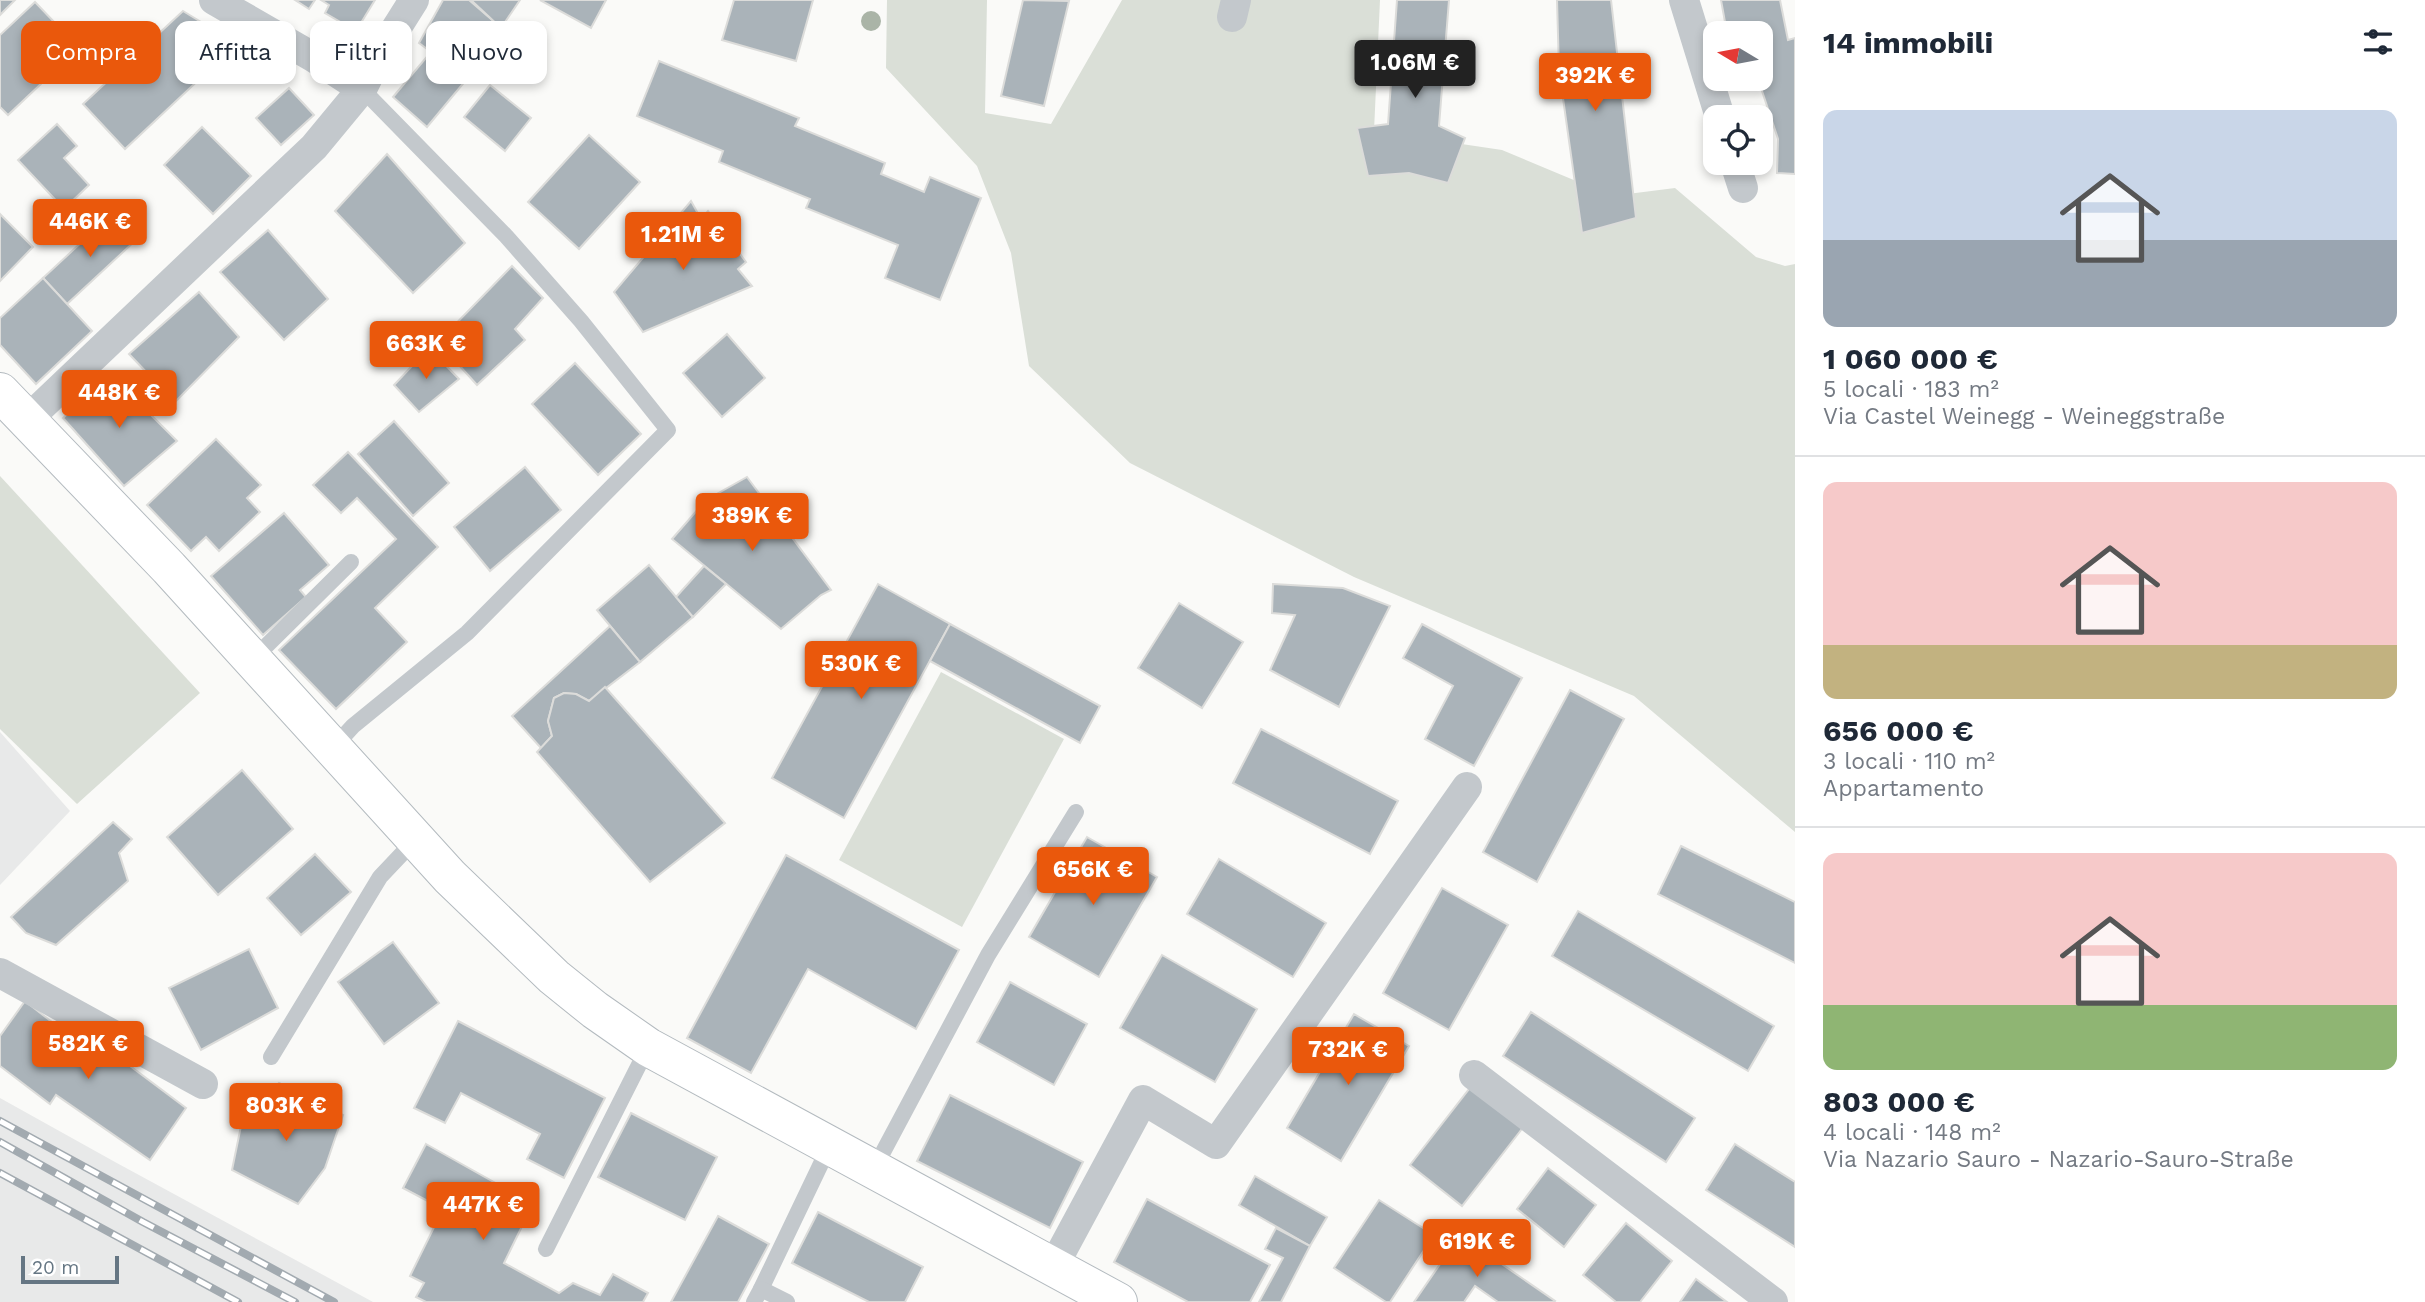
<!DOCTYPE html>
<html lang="it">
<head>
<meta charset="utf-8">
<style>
	:root { --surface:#fff; --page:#f2f2f3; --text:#1f2937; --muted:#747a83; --line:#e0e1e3; --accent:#ea580c }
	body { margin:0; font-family:"Work Sans",sans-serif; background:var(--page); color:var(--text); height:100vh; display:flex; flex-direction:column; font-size:26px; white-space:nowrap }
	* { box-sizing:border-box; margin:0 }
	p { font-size:23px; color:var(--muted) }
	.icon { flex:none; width:38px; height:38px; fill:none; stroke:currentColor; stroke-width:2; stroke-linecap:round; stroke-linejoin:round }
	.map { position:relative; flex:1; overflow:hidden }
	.panel { display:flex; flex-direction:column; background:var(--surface); width:630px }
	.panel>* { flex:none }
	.hud { position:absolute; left:21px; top:21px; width:665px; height:63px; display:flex; gap:14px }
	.needle { width:46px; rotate:280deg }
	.buttons { position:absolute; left:1703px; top:21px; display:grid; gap:14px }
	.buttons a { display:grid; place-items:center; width:70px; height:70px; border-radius:14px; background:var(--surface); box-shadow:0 4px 10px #0003; font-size:35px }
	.scale { position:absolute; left:21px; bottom:18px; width:98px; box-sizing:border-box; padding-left:7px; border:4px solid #657683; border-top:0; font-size:19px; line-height:24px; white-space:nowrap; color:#657683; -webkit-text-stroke:5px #fff; paint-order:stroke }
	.price { position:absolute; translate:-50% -60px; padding:0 16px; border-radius:7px; background:var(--accent); color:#fff; font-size:23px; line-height:46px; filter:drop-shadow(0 2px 4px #0008) }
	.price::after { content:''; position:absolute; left:50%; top:42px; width:21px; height:16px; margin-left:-10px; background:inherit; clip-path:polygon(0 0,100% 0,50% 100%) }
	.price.active { background:#222; color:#fff }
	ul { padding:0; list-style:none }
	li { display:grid; align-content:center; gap:14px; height:371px; padding:0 28px }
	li+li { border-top:2px solid var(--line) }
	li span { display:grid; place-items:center; height:217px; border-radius:14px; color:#555 }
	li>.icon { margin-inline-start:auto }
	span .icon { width:126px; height:126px; fill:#fffc; stroke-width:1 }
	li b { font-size:30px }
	h2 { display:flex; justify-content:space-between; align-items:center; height:84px; padding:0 28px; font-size:30px }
	.chip { padding:0 24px; border-radius:14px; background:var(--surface); box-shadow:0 4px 10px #0003; font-size:24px; line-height:63px }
	.chip.active { background:var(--accent); color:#fff }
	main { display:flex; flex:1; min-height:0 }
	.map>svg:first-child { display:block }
	.built { fill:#e8e9e9 }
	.green { fill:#dadfd7 }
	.building { fill:#aab3b9; stroke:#dcdcda; stroke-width:2 }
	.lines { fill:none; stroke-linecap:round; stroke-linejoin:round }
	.secondary-casing { stroke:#b3babf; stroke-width:40 }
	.lane { stroke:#c3c8cc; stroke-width:16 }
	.street { stroke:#c3c8cc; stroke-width:30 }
	.secondary { stroke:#fff; stroke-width:38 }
	.rail-casing { stroke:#a2aab0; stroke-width:8 }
	.rail { stroke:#fff; stroke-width:5; stroke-dasharray:16; stroke-linecap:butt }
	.tree { fill:#aab4a7 }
</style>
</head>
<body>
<main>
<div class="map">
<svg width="1795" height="1302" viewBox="0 0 1795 1302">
	<rect width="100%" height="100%" fill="#fafaf8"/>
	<g class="built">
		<polygon points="0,732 70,811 0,885"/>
		<polygon points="0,1098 115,1162 373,1302 0,1302"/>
	</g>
	<g class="green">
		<polygon points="887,0 987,0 985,113 1051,124 1122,0 1380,0 1374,131 1502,150 1612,196 1675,188 1756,257 1785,266 1795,264 1795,832 1634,696 1354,577 1130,463 1029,366 1011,253 977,166 886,68"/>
		<polygon points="0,476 200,693 77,804 0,729"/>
		<polygon points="941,672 1064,739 962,927 839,860"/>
	</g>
	<g class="building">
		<polygon points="0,0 15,0 0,15"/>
		<polygon points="295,0 315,0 309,9"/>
		<polygon points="321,0 375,0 356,31 325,13 329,5"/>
		<polygon points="443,0 469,0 506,32 427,127 393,97 431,52 419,43"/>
		<polygon points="471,0 520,0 501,28"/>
		<polygon points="540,0 606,0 591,28"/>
		<polygon points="734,0 813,0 796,61 722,40"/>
		<polygon points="1023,0 1069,1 1044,106 1001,96"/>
		<polygon points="1397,0 1449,0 1439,126 1465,138 1448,183 1409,173 1368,176 1357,128 1388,124"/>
		<polygon points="1557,0 1611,0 1636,218 1582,233 1559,70"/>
		<polygon points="1721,0 1780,0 1788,40 1795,38 1795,174 1777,173 1778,139 1758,79 1760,79 1760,33 1727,33"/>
		<polygon points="35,2 79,48 8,115 0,107 0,35"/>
		<polygon points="183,11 237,44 125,149 83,104"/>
		<polygon points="659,61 799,118 795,126 885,163 881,174 924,192 930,177 981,198 940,300 885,278 898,245 806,208 810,199 719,162 723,151 637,116"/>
		<polygon points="490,85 531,118 505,151 464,117"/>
		<polygon points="289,88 314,115 281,145 256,118"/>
		<polygon points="57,124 77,146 64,158 89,185 64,209 18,160"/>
		<polygon points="202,127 251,176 213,214 164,165"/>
		<polygon points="589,135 640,182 579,249 528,202"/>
		<polygon points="387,154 465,243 413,293 335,211"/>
		<polygon points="691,201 701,219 708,211 746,262 738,269 752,286 643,332 614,292"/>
		<polygon points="0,214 33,247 0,281"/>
		<polygon points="112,214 136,240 67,304 43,278"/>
		<polygon points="268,230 328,299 284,340 220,272"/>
		<polygon points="512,266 543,298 515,329 525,340 477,385 438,342"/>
		<polygon points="43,278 92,331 36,384 0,345 0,318"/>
		<polygon points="199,292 239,337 175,402 129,354"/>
		<polygon points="727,334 765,378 722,417 683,373"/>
		<polygon points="429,348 459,379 419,412 394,385"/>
		<polygon points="575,363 641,434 598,475 532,404"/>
		<polygon points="110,374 177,441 124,486 63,418"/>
		<polygon points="394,421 449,483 413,516 358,454"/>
		<polygon points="216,439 261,485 247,498 260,512 219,551 206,537 191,551 147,505"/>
		<polygon points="348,452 438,547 375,608 407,642 336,709 279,650 396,539 357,498 341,513 313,485"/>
		<polygon points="525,467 561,510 490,571 454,527"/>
		<polygon points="747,477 831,590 821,595 781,629 672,539 706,500"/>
		<polygon points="284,513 329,565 300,590 306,597 263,635 211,576"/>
		<polygon points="649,565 693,617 640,662 597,610"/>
		<polygon points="704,566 726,584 693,617 676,597"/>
		<polygon points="878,584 950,624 844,818 772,778"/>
		<polygon points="1273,584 1343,588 1390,606 1339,707 1270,670 1295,615 1272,613"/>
		<polygon points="1179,603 1243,642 1202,708 1138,668"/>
		<polygon points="950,624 1100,706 1080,743 930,661"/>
		<polygon points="1422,624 1522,678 1474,766 1425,739 1453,686 1403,658"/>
		<polygon points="610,626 640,662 589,701 576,694 564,693 554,698 548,721 552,736 541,748 512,716"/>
		<polygon points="605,687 725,823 650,882 537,752 552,736 548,721 554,698 564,693 576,694 589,701"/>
		<polygon points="1570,690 1624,719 1537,882 1483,852"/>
		<polygon points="1261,729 1398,801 1370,854 1233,783"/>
		<polygon points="242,770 293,829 218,895 167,837"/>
		<polygon points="113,822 132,839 119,853 128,881 56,945 26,933 11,917"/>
		<polygon points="1087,837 1157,877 1099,977 1029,937"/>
		<polygon points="1681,846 1795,902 1795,963 1658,894"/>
		<polygon points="315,854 351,892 301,935 267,898"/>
		<polygon points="786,855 959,950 916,1029 808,969 751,1073 687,1038"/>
		<polygon points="1219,859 1326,923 1293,977 1187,914"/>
		<polygon points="1442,888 1508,925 1449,1030 1383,993"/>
		<polygon points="1578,911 1774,1026 1748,1071 1552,956"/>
		<polygon points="393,942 439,1003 384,1044 338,982"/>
		<polygon points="249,949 278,1008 201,1050 169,988"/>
		<polygon points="1162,955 1257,1009 1215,1082 1120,1028"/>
		<polygon points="1010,982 1087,1024 1054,1085 977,1042"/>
		<polygon points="25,1001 98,1058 106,1048 186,1108 150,1160 56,1095 50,1104 0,1066 0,1036"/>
		<polygon points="1531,1012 1695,1118 1666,1162 1503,1056"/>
		<polygon points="1354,1014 1409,1046 1341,1161 1287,1128"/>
		<polygon points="458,1021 605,1098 564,1178 527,1159 540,1134 461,1093 445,1123 414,1108"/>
		<polygon points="279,1083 343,1115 325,1168 298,1204 232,1170 242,1121"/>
		<polygon points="1473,1084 1525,1125 1462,1206 1410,1165"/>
		<polygon points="950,1095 1083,1162 1050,1228 917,1161"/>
		<polygon points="631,1113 717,1157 685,1220 598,1177"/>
		<polygon points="426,1144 533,1204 504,1263 559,1293 573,1283 600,1295 613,1274 648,1293 643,1302 426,1302 416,1297 424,1283 410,1276 443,1209 403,1188"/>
		<polygon points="1735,1144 1795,1182 1795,1247 1706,1190"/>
		<polygon points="1548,1168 1596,1205 1564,1247 1517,1209"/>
		<polygon points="1255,1176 1327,1217 1310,1246 1239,1205"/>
		<polygon points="1147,1199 1270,1265 1250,1302 1188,1302 1114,1262"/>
		<polygon points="1379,1200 1434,1235 1390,1302 1386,1302 1334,1268"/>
		<polygon points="818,1212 923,1267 905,1302 869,1302 792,1263"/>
		<polygon points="718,1216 769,1244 738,1302 671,1302"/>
		<polygon points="1626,1223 1672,1261 1640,1302 1616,1302 1583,1275"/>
		<polygon points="1276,1228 1310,1246 1281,1302 1259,1302 1283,1258 1265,1249"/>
		<polygon points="1460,1235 1555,1301 1554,1302 1498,1302 1475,1286 1464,1302 1414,1302"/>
		<polygon points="1696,1279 1727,1302 1680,1302"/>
	</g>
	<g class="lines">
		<defs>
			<polyline id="secondary" points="0,392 169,568 450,877 554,977 595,1010 648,1047 1118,1302"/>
		</defs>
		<use href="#secondary" class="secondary-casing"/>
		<g class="lane">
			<polyline points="252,660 351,562"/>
			<polyline points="332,749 353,726 467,633 668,430 581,321 506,236 362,89"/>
			<polyline points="271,1057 380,877 415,840"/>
			<polyline points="874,1169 988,955 1076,812"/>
			<polyline points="546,1249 648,1047"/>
			<polyline points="761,1289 829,1147"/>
			<polyline points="754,1302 761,1289 787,1302"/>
		</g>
		<g class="street">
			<polyline points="214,0 313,57 362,89"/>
			<polyline points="1684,0 1720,117"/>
			<polyline points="1232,17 1236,0"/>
			<polyline points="1735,163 1743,188"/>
			<polyline points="28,419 314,147 362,89 377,59 414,0"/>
			<polyline points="0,973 203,1084"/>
			<polyline points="1474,1075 1773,1302"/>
			<polyline points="1053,1267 1143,1100 1216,1144 1467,787"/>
		</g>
		<use href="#secondary" class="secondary"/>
		<defs>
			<g id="rail">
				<polyline points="0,1121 334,1302"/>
				<polyline points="0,1142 143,1222 295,1302"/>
				<polyline points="0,1173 238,1302"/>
			</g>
		</defs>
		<use href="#rail" class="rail-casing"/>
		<use href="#rail" class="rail"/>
	</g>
	<circle class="tree" cx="871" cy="21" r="10"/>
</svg>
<div class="buttons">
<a><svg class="needle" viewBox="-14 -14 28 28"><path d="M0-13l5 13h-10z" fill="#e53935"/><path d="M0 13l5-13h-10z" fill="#747a83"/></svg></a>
<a><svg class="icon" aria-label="locate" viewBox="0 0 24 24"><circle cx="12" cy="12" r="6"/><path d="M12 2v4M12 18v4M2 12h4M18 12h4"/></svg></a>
</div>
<div class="scale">20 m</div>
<b class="price active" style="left:1415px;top:100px">1.06M €</b>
<b class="price" style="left:1595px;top:113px">392K €</b>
<b class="price" style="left:90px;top:259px">446K €</b>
<b class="price" style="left:683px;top:272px">1.21M €</b>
<b class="price" style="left:426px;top:381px">663K €</b>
<b class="price" style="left:119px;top:430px">448K €</b>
<b class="price" style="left:752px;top:553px">389K €</b>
<b class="price" style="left:861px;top:701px">530K €</b>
<b class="price" style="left:1093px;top:907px">656K €</b>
<b class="price" style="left:88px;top:1081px">582K €</b>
<b class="price" style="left:1348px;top:1087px">732K €</b>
<b class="price" style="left:286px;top:1143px">803K €</b>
<b class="price" style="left:483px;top:1242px">447K €</b>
<b class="price" style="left:1477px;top:1279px">619K €</b>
<div class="hud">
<a class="chip active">Compra</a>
<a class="chip">Affitta</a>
<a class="chip">Filtri</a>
<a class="chip">Nuovo</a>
</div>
</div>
<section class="panel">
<h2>14 immobili<svg class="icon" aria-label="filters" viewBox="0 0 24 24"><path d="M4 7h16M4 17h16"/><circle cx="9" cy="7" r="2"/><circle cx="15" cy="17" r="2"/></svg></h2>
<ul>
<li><span style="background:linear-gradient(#c9d6e8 60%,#9aa5b1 0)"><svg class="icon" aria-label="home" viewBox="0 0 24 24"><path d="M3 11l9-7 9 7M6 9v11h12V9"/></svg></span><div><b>1 060 000 €</b><p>5 locali · 183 m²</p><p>Via Castel Weinegg - Weineggstraße</p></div></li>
<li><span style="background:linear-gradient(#f6c9c9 75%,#c2b280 0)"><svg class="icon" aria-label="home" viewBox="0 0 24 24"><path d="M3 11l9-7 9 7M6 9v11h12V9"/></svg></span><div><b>656 000 €</b><p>3 locali · 110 m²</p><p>Appartamento</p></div></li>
<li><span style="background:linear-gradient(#f6c9c9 70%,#8fb573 0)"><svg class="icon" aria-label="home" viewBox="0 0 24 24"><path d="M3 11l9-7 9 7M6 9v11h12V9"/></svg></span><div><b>803 000 €</b><p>4 locali · 148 m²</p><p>Via Nazario Sauro - Nazario-Sauro-Straße</p></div></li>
</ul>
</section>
</main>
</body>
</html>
